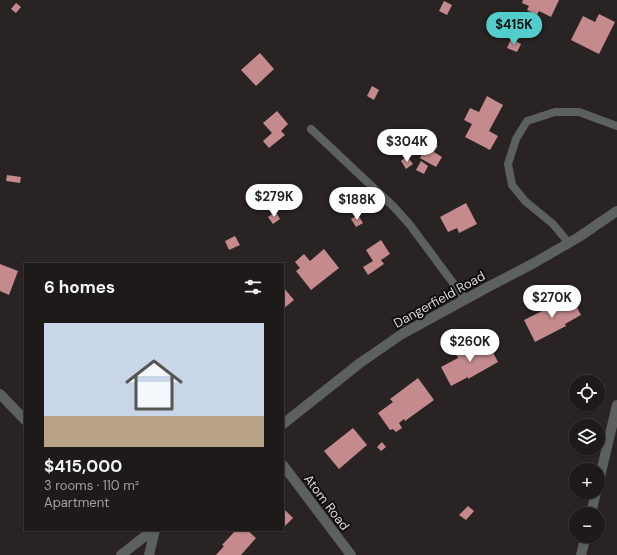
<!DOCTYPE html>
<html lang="en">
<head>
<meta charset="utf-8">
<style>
	:root { --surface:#1f1a1a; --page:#272323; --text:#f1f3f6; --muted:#a1a1a2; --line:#3c3839; --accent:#53cdcb }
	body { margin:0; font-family:"DM Sans",sans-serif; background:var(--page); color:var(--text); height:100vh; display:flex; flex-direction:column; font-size:15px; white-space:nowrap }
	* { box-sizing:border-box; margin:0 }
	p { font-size:13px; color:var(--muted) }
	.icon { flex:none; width:22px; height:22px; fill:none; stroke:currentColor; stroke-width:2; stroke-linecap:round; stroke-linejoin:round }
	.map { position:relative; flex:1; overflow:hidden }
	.sheet { position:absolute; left:24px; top:263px; width:260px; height:268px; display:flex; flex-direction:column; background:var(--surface); border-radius:0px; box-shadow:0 1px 3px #0004,0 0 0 1px var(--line) }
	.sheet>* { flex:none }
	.controls { position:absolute; left:569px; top:375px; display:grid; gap:8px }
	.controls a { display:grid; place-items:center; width:36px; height:36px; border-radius:50%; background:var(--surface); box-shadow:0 1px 3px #0004,0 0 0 1px var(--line); font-size:20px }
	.price { position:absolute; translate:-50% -34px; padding:0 9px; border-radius:14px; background:#fff; color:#222; font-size:13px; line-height:26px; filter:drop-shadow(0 1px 2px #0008) }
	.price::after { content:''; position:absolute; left:50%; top:24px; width:12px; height:9px; margin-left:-6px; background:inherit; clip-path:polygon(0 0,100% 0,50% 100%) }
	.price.selected { background:var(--accent); color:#111 }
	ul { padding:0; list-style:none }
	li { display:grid; align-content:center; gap:8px; height:212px; padding:0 20px }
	li span { display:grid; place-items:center; height:124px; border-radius:0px; color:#555 }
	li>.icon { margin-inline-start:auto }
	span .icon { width:72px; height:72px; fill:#fffc; stroke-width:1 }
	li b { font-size:17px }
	h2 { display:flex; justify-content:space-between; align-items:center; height:48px; padding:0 20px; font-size:17px }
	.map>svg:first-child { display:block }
	.building { fill:#c58a8d }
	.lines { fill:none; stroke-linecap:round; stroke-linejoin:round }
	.service { stroke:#5d6060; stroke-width:8 }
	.minor { stroke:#5d6060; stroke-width:10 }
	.tertiary { stroke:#5d6060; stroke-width:10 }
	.labels { text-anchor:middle; stroke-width:4; stroke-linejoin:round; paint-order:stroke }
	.street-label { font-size:13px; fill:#dcd8d8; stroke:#100d0d }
</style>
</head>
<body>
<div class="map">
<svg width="617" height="555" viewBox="0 0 617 555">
	<rect width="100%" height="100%" fill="#292323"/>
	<g class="building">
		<polygon points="523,0 559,0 551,17 539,11 537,15 527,10 529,6 522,3"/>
		<polygon points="444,1 452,5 447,15 439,11"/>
		<polygon points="16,3 21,7 16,13 11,9"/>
		<polygon points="599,14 615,22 599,54 571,40 583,16 595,22"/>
		<polygon points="511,39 521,44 517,52 507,48"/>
		<polygon points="260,53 274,69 256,86 241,70"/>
		<polygon points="372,86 379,90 374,100 367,96"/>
		<polygon points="487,96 503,105 489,131 498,136 490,150 465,137 472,124 464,120 470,108 479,112"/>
		<polygon points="277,111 288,124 281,131 285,135 269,148 263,141 272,133 263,123"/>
		<polygon points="418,139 423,141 417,151 412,148"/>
		<polygon points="430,141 438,146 434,152 442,157 436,167 420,158"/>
		<polygon points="407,156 413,164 406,169 401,161"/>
		<polygon points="421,161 428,166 424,174 416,170"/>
		<polygon points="7,175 21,177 20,183 6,181"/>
		<polygon points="466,203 477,224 459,233 457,228 448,232 440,217"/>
		<polygon points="276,212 280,219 273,224 268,217"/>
		<polygon points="358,215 363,223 356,227 351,219"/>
		<polygon points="235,236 240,245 229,250 225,241"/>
		<polygon points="381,240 390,254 381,260 384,264 368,275 363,267 373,261 366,250"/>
		<polygon points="324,249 339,268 311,290 296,271 300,268 295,262 304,254 310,261"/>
		<polygon points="0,264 18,271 9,295 0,291"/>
		<polygon points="283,287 294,300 283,309"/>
		<polygon points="572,298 581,315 565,324 566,326 535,342 524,320 554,305 555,306"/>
		<polygon points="487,341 498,362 468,379 468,377 451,386 441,367 458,358 456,354 475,343 477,346"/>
		<polygon points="418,378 434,400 405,421 404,419 399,423 402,428 396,432 393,429 390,430 378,413 393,402 390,399"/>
		<polygon points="353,428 367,445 339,469 324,451"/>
		<polygon points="382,442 386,447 381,451 377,447"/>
		<polygon points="468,506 474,511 466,520 459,515"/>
		<polygon points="283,508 293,518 285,526 283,523"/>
		<polygon points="236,530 247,530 256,538 241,555 216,555 224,546 222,545"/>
	</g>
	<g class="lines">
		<g class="service">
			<polyline points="311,129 394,207 410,225 465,299"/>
			<polyline points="568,242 553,224 525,201 512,185 508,164 516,139 527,121 555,112 579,112 617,126"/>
		</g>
		<g class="minor">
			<polyline points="0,394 25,420"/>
			<polyline points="283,465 351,555"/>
			<polyline points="598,485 617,405"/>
			<polyline points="591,514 596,492"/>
			<polyline points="149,555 155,530"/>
			<polyline points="581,555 586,536"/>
		</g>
		<g class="tertiary">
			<polyline points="283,424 360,363 402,334 488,287 534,263 579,237 617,211"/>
			<polyline points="121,555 153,530"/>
		</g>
	</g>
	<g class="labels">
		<g class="street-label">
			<text transform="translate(439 299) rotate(-29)" y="5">Dangerfield Road</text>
			<text transform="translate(327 502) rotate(53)" y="5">Atom Road</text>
		</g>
	</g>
</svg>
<div class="controls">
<a><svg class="icon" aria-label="locate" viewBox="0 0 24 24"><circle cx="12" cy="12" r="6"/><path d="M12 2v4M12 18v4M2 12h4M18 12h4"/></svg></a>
<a><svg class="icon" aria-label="layers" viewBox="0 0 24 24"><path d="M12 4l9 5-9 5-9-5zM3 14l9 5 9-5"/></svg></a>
<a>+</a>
<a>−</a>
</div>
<b class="price selected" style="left:514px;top:46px">$415K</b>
<b class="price" style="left:407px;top:163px">$304K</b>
<b class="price" style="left:274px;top:218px">$279K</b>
<b class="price" style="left:357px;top:221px">$188K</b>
<b class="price" style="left:552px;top:319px">$270K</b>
<b class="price" style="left:470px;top:363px">$260K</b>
<section class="sheet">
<h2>6 homes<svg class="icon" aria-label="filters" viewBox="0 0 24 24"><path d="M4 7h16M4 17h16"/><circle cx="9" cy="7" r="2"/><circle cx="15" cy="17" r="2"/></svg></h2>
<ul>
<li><span style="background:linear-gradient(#c9d6e8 75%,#b9a48a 0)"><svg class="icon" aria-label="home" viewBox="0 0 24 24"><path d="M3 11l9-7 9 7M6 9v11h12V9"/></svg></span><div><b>$415,000</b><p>3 rooms · 110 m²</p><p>Apartment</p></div></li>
</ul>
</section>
</div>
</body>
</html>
